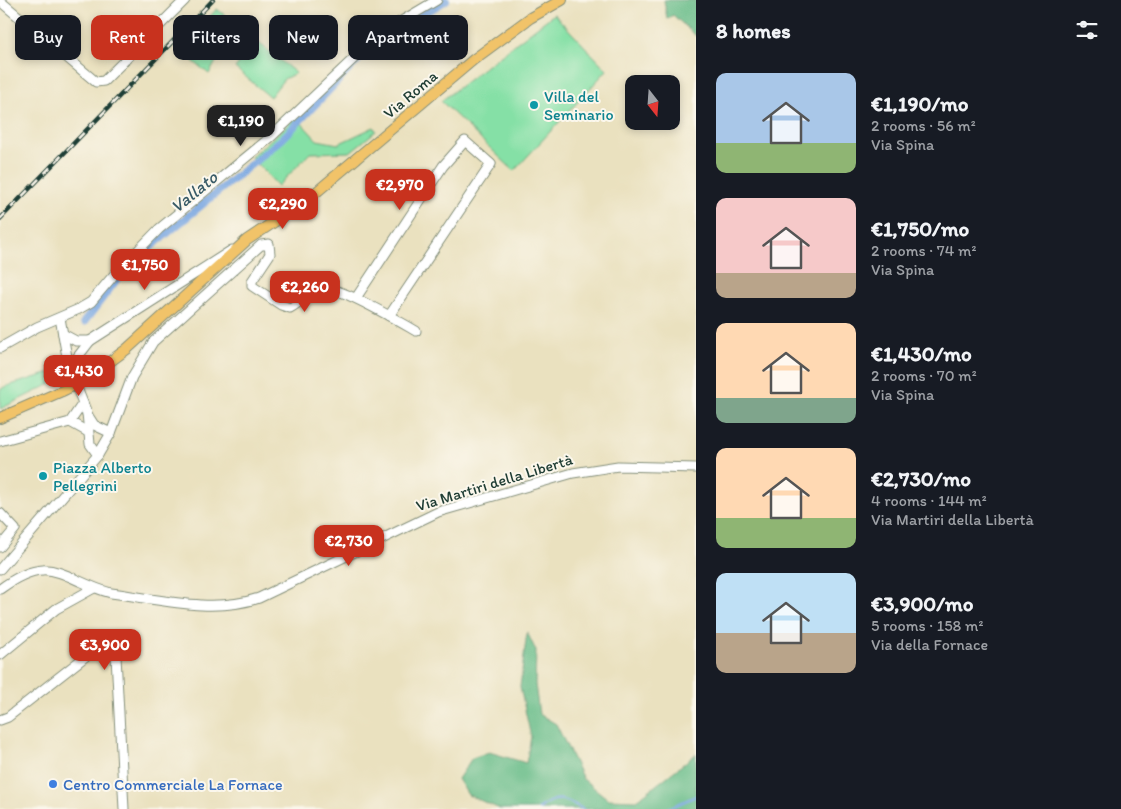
<!DOCTYPE html>
<html lang="en">
<head>
<meta charset="utf-8">
<style>
	:root { --surface:#171b24; --page:#242831; --text:#f1f3f6; --muted:#9ea1a6; --accent:#c8321e }
	body { margin:0; font-family:Itim,sans-serif; background:var(--page); color:var(--text); height:100vh; display:flex; flex-direction:column; font-size:19px; white-space:nowrap }
	* { box-sizing:border-box; margin:0 }
	p { font-size:16px; color:var(--muted) }
	.icon { flex:none; width:28px; height:28px; fill:none; stroke:currentColor; stroke-width:2; stroke-linecap:round; stroke-linejoin:round }
	.map { position:relative; flex:1; overflow:hidden }
	.side { display:flex; flex-direction:column; background:var(--surface); width:425px }
	.side>* { flex:none }
	.banner { position:absolute; left:15px; top:15px; width:475px; height:45px; display:flex; gap:10px }
	.needle { width:32px; rotate:163deg }
	.tools { position:absolute; left:625px; top:75px; display:grid; gap:10px }
	.tools a { display:grid; place-items:center; width:55px; height:55px; border-radius:10px; background:var(--surface); box-shadow:0 2px 8px #0003; font-size:25px }
	.price { position:absolute; translate:-50% -42px; padding:0 11px; border-radius:10px; background:var(--accent); color:#fff; font-size:16px; line-height:32px; filter:drop-shadow(0 1px 2px #0008) }
	.price::after { content:''; position:absolute; left:50%; top:30px; width:15px; height:11px; margin-left:-8px; background:inherit; clip-path:polygon(0 0,100% 0,50% 100%) }
	.price.active { background:#222; color:#fff }
	ul { padding:0; list-style:none }
	li { display:flex; align-items:center; gap:15px; height:125px; padding:0 20px }
	li span { display:grid; place-items:center; flex:none; width:140px; height:100px; border-radius:10px; color:#555 }
	li>.icon { margin-inline-start:auto }
	span .icon { width:60px; height:60px; fill:#fffc; stroke-width:1 }
	li b { font-size:21px }
	h2 { display:flex; justify-content:space-between; align-items:center; height:60px; padding:0 20px; font-size:21px }
	.pill { padding:0 18px; border-radius:10px; background:var(--surface); box-shadow:0 2px 8px #0003; font-size:18px; line-height:45px }
	.pill.active { background:var(--accent); color:#fff }
	main { display:flex; flex:1; min-height:0 }
	.map>svg:first-child { display:block }
	.green { fill:#85e0a6; stroke:#528e6d }
	.forest { fill:#6cbe8b; stroke:#467e60 }
	.lines { fill:none; stroke-linecap:round; stroke-linejoin:round }
	.stream { stroke:#78a6e1; stroke-width:2.5 }
	.canal { stroke:#78a6e1; stroke-width:8 }
	.minor-casing { stroke:#848f7a; stroke-width:11 }
	.major-casing { stroke:#848f7a; stroke-width:12 }
	.minor { stroke:#fff; stroke-width:9 }
	.major { stroke:#f1c369; stroke-width:10 }
	.rail-casing { stroke:#1f3d34; stroke-width:4.5 }
	.rail { stroke:#fbf7ec; stroke-width:2.5; stroke-dasharray:8; stroke-linecap:butt }
	.major-bridge-casing { stroke:#848f7a; stroke-width:12; stroke-linecap:butt }
	.major-bridge { stroke:#f1c369; stroke-width:10 }
	.culture-dot { fill:#0f9aa8; stroke:#fbf7ec; stroke-width:2 }
	.shop-dot { fill:#3f7fe0; stroke:#fbf7ec; stroke-width:2 }
	.labels { text-anchor:middle; stroke-width:4; stroke-linejoin:round; paint-order:stroke }
	.street-label { font-size:16px; fill:#1f3d34; stroke:#fbf7ec }
	.culture-label { font-size:16px; fill:#0d838f; stroke:#fbf7ec; text-anchor:start }
	.shop-label { font-size:16px; fill:#366cbe; stroke:#fbf7ec; text-anchor:start }
	.water-label { font-size:18px; font-style:italic; fill:#3a5c68; stroke:#fbf7ec }
</style>
</head>
<body>
<main>
<div class="map">
<svg width="696" height="809" viewBox="0 0 696 809">
	<rect width="100%" height="100%" fill="#fbf7ec"/>
	<filter id="ink" filterUnits="userSpaceOnUse"><feTurbulence type="fractalNoise" baseFrequency=".02" numOctaves="2"/><feDisplacementMap in="SourceGraphic" scale="10" xChannelSelector="R" yChannelSelector="G"/><feConvolveMatrix kernelMatrix="1 2 1 2 8 2 1 2 1" color-interpolation-filters="sRGB"/></filter>
	<filter id="wash" filterUnits="userSpaceOnUse"><feTurbulence type="fractalNoise" baseFrequency=".0096" numOctaves="4" result="noise"/><feDisplacementMap in="SourceGraphic" scale="20" xChannelSelector="R" yChannelSelector="G"/><feGaussianBlur stdDeviation="1.12" result="paint"/><feColorMatrix in="noise" values="0 0 0 0 0 0 0 0 0 0 0 0 0 0 0 0 0 1.4 0 .05"/><feComposite in="paint" operator="in"/></filter>
	<g filter="url(#wash)">
		<rect width="100%" height="100%" fill="#eae1bf"/>
		<g class="green">
			<polygon points="217,9 296,73 284,79 270,97 235,68 239,63 222,51 209,74 178,49"/>
			<polygon points="554,14 607,70 514,171 441,101"/>
			<polygon points="296,117 317,140 338,144 374,127 376,131 350,152 310,153 278,186 251,157"/>
			<polygon points="63,369 67,376 0,409 0,390 4,387"/>
		</g>
		<g class="forest">
			<polygon points="664,0 696,0 696,36 673,15 667,19"/>
			<polygon points="527,632 536,651 535,684 539,714 556,724 583,779 608,799 637,800 696,754 696,809 500,809 468,795 458,779 472,758 489,752 526,763 531,737 520,687"/>
		</g>
		<g class="lines">
			<g class="stream">
				<path d="M539,809C556,794 565,799 583,809"/>
				<polyline points="667,809 696,796"/>
			</g>
			<polyline class="canal" points="84,322 117,279 136,259 282,139 358,60 404,26 446,0"/>
		</g>
	</g>
	<g filter="url(#ink)">
		<g class="lines">
			<defs>
				<g id="minor">
					<polyline points="0,1 96,82 104,81 185,0"/>
					<polyline points="356,298 443,166 465,141 491,164 389,316"/>
					<polyline points="60,318 69,368 87,413 90,444 98,455"/>
					<polyline points="63,334 76,341 90,341"/>
					<polyline points="0,348 37,327 79,309 91,302 113,276 159,229 272,136 366,47 388,29 437,0"/>
					<polyline points="69,368 90,341 232,250"/>
					<polyline points="87,414 94,425 111,433"/>
					<polyline points="70,422 88,432"/>
					<polyline points="0,441 70,422 83,403"/>
					<polyline points="0,513 15,529 0,547"/>
					<path d="M0,569L98,455L111,433L132,377L153,342L261,245L269,244L270,254L252,281V286L281,305L290,308C300,303 308,292 318,288C333,282 400,322 416,331"/>
					<path d="M0,589C51,551 61,579 111,593C159,599 212,614 259,598L438,512L573,473L618,466L696,468"/>
					<polyline points="0,655 56,609 94,588"/>
					<polyline points="0,720 8,717 95,649 107,644 113,648 116,656 124,809"/>
				</g>
				<g id="major">
					<polyline points="85,380 127,349 247,240 307,200 473,60 530,18 562,0"/>
					<polyline points="0,418 62,391"/>
				</g>
			</defs>
			<use href="#minor" class="minor-casing"/>
			<use href="#major" class="major-casing"/>
			<use href="#minor" class="minor"/>
			<use href="#major" class="major"/>
			<defs>
				<polyline id="rail" points="0,219 213,0"/>
			</defs>
			<use href="#rail" class="rail-casing"/>
			<use href="#rail" class="rail"/>
			<defs>
				<polyline id="major-bridge" points="62,391 85,380"/>
			</defs>
			<use href="#major-bridge" class="major-bridge-casing"/>
			<use href="#major-bridge" class="major-bridge"/>
		</g>
	</g>
	<g class="culture-dot">
		<circle cx="534" cy="105" r="5"/>
		<circle cx="43" cy="476" r="5"/>
	</g>
	<circle class="shop-dot" cx="53" cy="784" r="5"/>
	<g class="labels">
		<g class="street-label">
			<text transform="translate(410 94) rotate(-40)" y="6">Via Roma</text>
			<text transform="translate(494 482) rotate(-17)" y="6">Via Martiri della Libertà</text>
		</g>
		<g class="culture-label">
			<text x="544" y="102">Villa del<tspan x="544" dy="18">Seminario</tspan></text>
			<text x="53" y="473">Piazza Alberto<tspan x="53" dy="18">Pellegrini</tspan></text>
		</g>
		<g class="shop-label">
			<text x="63" y="790">Centro Commerciale La Fornace</text>
		</g>
		<g class="water-label">
			<text transform="translate(194 192) rotate(-39)" y="6">Vallato</text>
		</g>
	</g>
</svg>
<div class="tools">
<a><svg class="needle" viewBox="-14 -14 28 28"><path d="M0-13l5 13h-10z" fill="#e53935"/><path d="M0 13l5-13h-10z" fill="#9ea1a6"/></svg></a>
</div>
<b class="price active" style="left:241px;top:147px">€1,190</b>
<b class="price" style="left:400px;top:211px">€2,970</b>
<b class="price" style="left:283px;top:230px">€2,290</b>
<b class="price" style="left:145px;top:291px">€1,750</b>
<b class="price" style="left:305px;top:313px">€2,260</b>
<b class="price" style="left:79px;top:397px">€1,430</b>
<b class="price" style="left:349px;top:567px">€2,730</b>
<b class="price" style="left:105px;top:671px">€3,900</b>
<div class="banner">
<a class="pill">Buy</a>
<a class="pill active">Rent</a>
<a class="pill">Filters</a>
<a class="pill">New</a>
<a class="pill">Apartment</a>
</div>
</div>
<section class="side">
<h2>8 homes<svg class="icon" aria-label="filters" viewBox="0 0 24 24"><path d="M4 7h16M4 17h16"/><circle cx="9" cy="7" r="2"/><circle cx="15" cy="17" r="2"/></svg></h2>
<ul>
<li><span style="background:linear-gradient(#a9c7e8 70%,#8fb573 0)"><svg class="icon" aria-label="home" viewBox="0 0 24 24"><path d="M3 11l9-7 9 7M6 9v11h12V9"/></svg></span><div><b>€1,190/mo</b><p>2 rooms · 56 m²</p><p>Via Spina</p></div></li>
<li><span style="background:linear-gradient(#f6c9c9 75%,#b9a48a 0)"><svg class="icon" aria-label="home" viewBox="0 0 24 24"><path d="M3 11l9-7 9 7M6 9v11h12V9"/></svg></span><div><b>€1,750/mo</b><p>2 rooms · 74 m²</p><p>Via Spina</p></div></li>
<li><span style="background:linear-gradient(#ffd9b3 75%,#7fa58c 0)"><svg class="icon" aria-label="home" viewBox="0 0 24 24"><path d="M3 11l9-7 9 7M6 9v11h12V9"/></svg></span><div><b>€1,430/mo</b><p>2 rooms · 70 m²</p><p>Via Spina</p></div></li>
<li><span style="background:linear-gradient(#ffd9b3 70%,#8fb573 0)"><svg class="icon" aria-label="home" viewBox="0 0 24 24"><path d="M3 11l9-7 9 7M6 9v11h12V9"/></svg></span><div><b>€2,730/mo</b><p>4 rooms · 144 m²</p><p>Via Martiri della Libertà</p></div></li>
<li><span style="background:linear-gradient(#bfe0f5 60%,#b9a48a 0)"><svg class="icon" aria-label="home" viewBox="0 0 24 24"><path d="M3 11l9-7 9 7M6 9v11h12V9"/></svg></span><div><b>€3,900/mo</b><p>5 rooms · 158 m²</p><p>Via della Fornace</p></div></li>
</ul>
</section>
</main>
</body>
</html>
